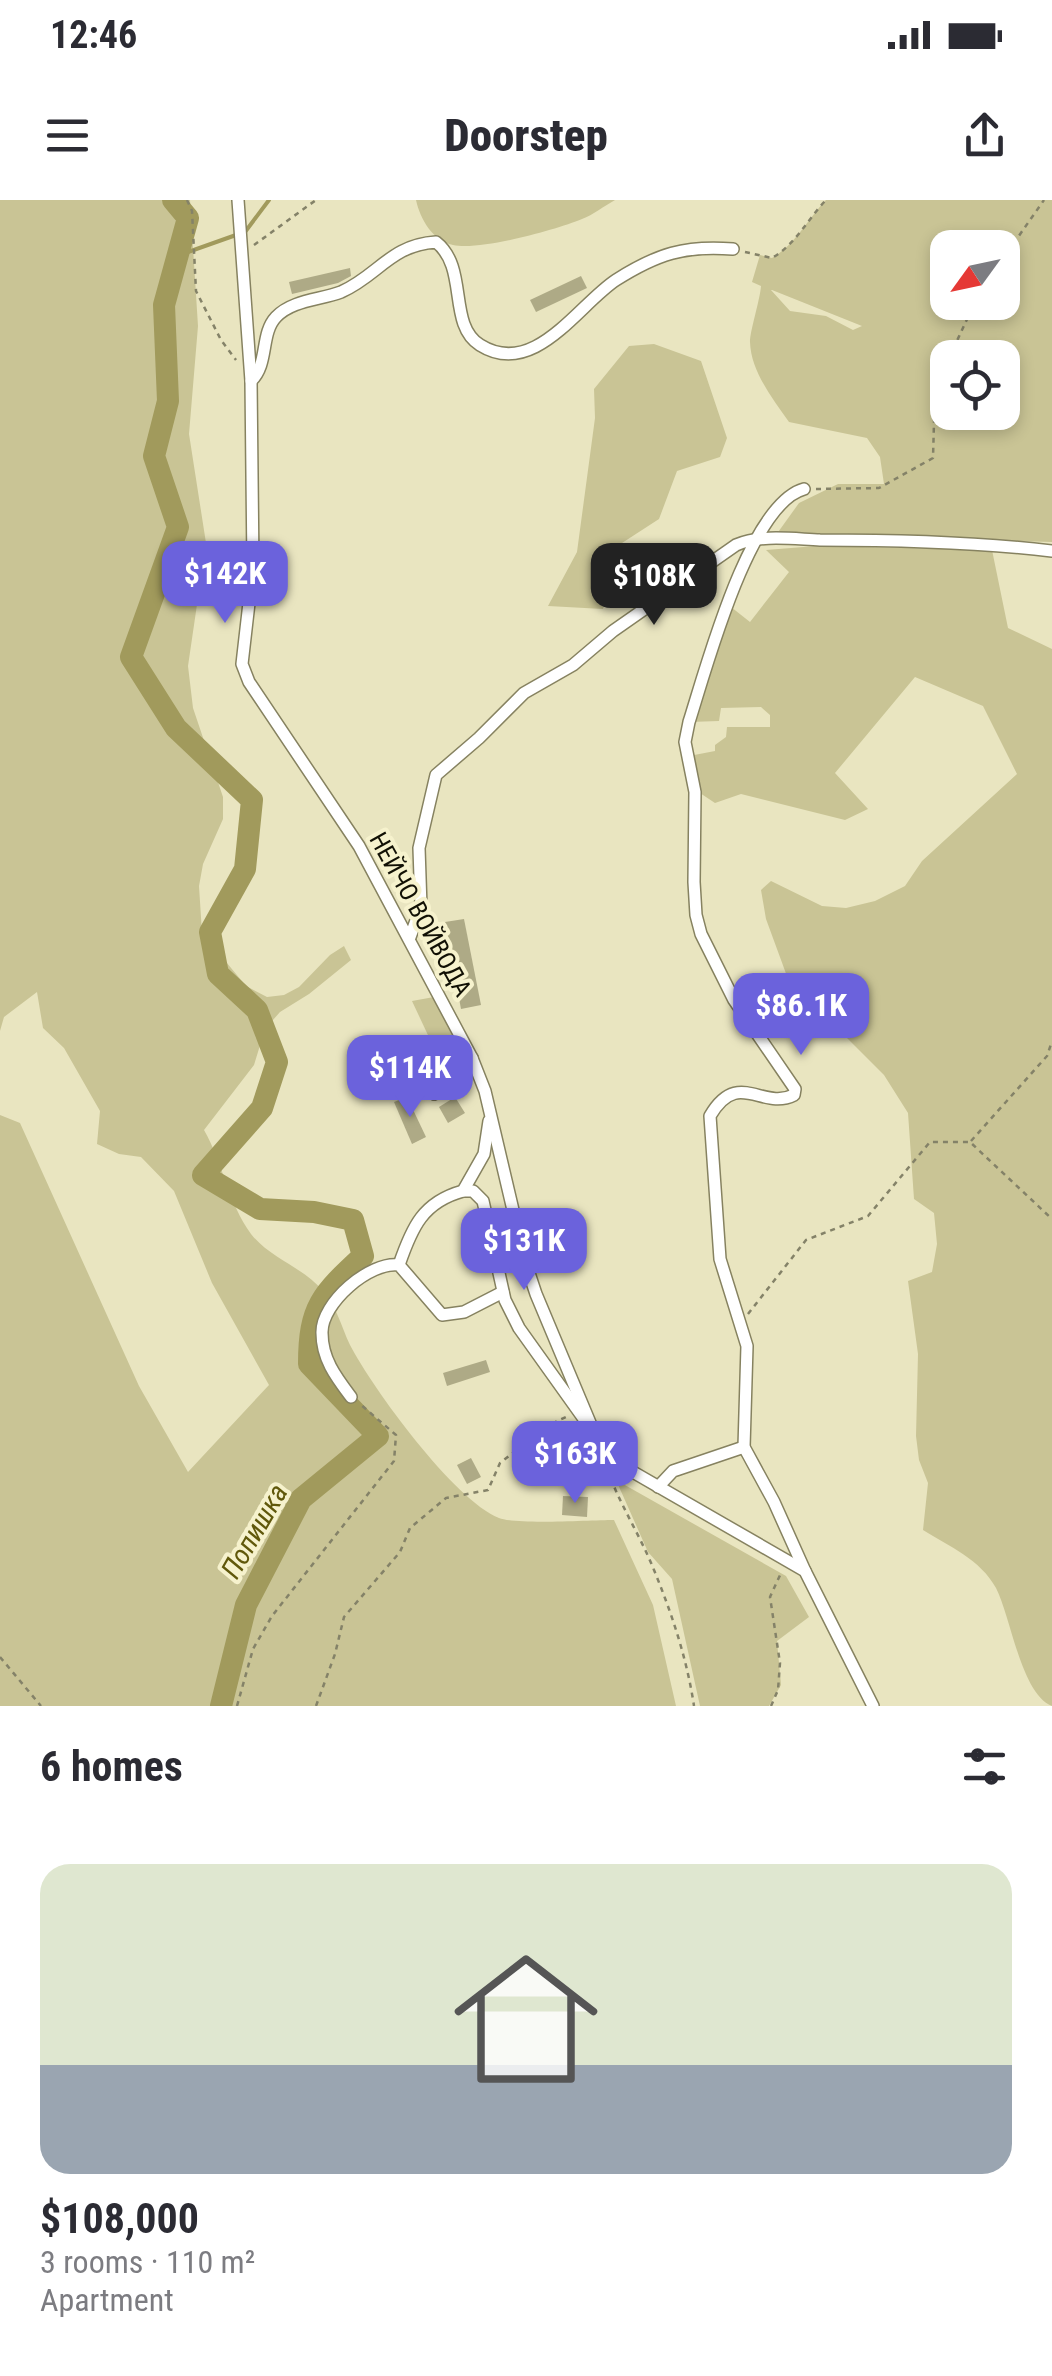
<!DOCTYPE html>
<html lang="en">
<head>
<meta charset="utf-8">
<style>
	:root { --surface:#fff; --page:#f2f2f3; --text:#2b2b33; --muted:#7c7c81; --line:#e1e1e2; --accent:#6b62dc }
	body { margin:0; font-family:"Roboto Condensed",sans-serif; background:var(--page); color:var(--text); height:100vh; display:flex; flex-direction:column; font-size:38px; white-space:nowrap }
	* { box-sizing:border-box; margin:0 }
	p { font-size:32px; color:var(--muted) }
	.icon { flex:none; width:55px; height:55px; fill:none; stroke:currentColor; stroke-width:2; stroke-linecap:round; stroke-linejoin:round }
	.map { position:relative; height:1506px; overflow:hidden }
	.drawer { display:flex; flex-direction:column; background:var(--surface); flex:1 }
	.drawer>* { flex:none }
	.needle { width:65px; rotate:237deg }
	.fabs { position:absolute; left:930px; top:30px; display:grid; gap:20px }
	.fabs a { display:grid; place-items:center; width:90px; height:90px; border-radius:20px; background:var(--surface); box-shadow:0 5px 15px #0003; font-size:50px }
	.price { position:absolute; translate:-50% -85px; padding:0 22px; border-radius:20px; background:var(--accent); color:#fff; font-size:32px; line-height:65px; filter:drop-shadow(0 2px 5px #0008) }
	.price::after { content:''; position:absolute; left:50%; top:60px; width:30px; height:22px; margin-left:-15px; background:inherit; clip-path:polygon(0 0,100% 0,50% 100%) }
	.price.selected { background:#222; color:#fff }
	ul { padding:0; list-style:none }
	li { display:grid; align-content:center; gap:20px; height:530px; padding:0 40px }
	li+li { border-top:2px solid var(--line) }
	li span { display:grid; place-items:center; height:310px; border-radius:30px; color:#555 }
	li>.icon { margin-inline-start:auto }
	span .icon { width:180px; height:180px; fill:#fffc; stroke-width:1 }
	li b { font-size:42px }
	h2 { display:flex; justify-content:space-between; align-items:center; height:120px; padding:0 40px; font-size:42px }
	.status { display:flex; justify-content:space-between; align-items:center; height:70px; padding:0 50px; background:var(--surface); direction:ltr }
	.status svg { height:28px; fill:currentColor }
	header { display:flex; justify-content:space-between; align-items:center; height:130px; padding:0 40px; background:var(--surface); font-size:45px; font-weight:800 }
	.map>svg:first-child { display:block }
	.green { fill:#c9c495; fill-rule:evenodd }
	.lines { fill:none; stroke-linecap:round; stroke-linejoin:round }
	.stream { stroke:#a19a5c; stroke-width:4 }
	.river { stroke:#a19a5c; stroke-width:22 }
	.building { fill:#aeaa86 }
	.minor-casing { stroke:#868260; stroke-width:14 }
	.path { stroke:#848268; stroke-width:2.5; stroke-dasharray:5 5; stroke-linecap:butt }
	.minor { stroke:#fff; stroke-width:11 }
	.labels { text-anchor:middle; stroke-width:8; stroke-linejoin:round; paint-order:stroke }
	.street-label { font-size:25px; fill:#111004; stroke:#f6f2cd }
	.water-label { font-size:28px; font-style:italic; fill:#60580b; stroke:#f6f2cd }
</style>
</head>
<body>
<div class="status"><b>12:46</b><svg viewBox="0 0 49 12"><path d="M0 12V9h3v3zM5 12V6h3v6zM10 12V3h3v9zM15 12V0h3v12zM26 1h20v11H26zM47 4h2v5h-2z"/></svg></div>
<header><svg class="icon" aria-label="menu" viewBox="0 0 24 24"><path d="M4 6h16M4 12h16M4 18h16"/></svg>Doorstep<svg class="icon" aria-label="share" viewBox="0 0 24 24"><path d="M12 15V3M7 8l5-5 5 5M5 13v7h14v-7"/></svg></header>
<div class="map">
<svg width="1052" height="1506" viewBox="0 0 1052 1506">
	<rect width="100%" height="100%" fill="#e9e5c0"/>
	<g class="green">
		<path d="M0,0H190L198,126L189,234L206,343L188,466L193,508L223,597V619L203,664L199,686L202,733L246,786L267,797L284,795L299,787L330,755L344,746L351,760L309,794L280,812L265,829L254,865L204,930C223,963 228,1003 251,1034C271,1059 303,1067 323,1091C337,1107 341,1126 350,1145C373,1189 454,1300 499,1318C517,1325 590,1320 614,1320L653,1405L676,1506H0V915L20,923L139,1186L188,1272L269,1185L212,1083L174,991L141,957L119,954L97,944L100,911L64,848L43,828L37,792L4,817L0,831Z"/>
		<path d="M416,0H615C604,6 593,15 582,19C555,30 480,51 453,45C433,41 420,19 416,0Z"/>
		<path d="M826,0H1052V342L776,335L799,303L838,284H884L880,257L867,238L789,222C773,199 751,172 750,142C750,131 760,100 761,86L752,82L760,55L772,58C796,44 807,20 826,0ZM948,48H1002V102H948ZM771,90H772L862,126L853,130L826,116L790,111ZM948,158H1002V212H948Z"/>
		<polygon points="654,144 701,161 727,238 720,257 677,271 659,319 622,343 603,409 548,406 577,352 595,218 594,189 629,146"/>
		<path d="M816,346L992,350L1008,428L1052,449V1506C1021,1494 1011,1417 996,1388C981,1360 949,1346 923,1330L928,1283L919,1260L916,1236L918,1154L908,1081L932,1072L937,1044L934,1013L914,999L908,913L884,875L788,779L766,719L761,690L771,681L822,706L846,708L875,701L905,686L922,661L1017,574L983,506L915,477L835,573L868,609L845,620L741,594L715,603L697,591L689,556L715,551V545L726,537L727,527H770V515L761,507L721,508L719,521L689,522L731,407L750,422L789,372L766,350Z"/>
		<polygon points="434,797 465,858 449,880 412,801"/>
		<polygon points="616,1280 786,1376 809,1417 777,1441 781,1485 769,1506 700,1506 672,1379 648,1352"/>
	</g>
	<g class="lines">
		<g class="stream">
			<polyline points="245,32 269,0"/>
			<polyline points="177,56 236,35"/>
		</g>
		<path class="river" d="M173,0L188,18L164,105L168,201L154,256L178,327L131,457L176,528L252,600L245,669L210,732L218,774L257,810L277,862L262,908L203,975L260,1009L314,1012L353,1020L363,1056C322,1094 309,1106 309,1164L378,1236L301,1299L246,1405L221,1506"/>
	</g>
	<g class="building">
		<polygon points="350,68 351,76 338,83 292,94 289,82"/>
		<polygon points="581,76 587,88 536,112 530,100"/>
		<polygon points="464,719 481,805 461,809 445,722"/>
		<polygon points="407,897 426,937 412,944 394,902"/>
		<polygon points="455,897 465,913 448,923 439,907"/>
		<polygon points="486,1160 490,1172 447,1186 443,1173"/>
		<polygon points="471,1258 481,1277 467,1284 457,1265"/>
		<polygon points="563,1296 588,1297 587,1317 562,1315"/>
	</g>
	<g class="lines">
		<defs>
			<g id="minor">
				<polyline points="238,0 251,181 253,368 242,464 249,482 359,646 472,858 485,891 525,1061 536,1094 593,1230 612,1256 626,1268 805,1371 873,1506"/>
				<path d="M251,181C269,164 260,134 276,117C292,100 320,100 341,92C378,76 390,45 436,42C469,68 447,124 480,145C534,179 578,105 616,80C657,54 685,45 733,49"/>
				<path d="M804,289C749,304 706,469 689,522L685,542L695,592L694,682L696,715L701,734L734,800L795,889L794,895C762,911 738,868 710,916L720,1059L747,1146L744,1247L774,1302L805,1371"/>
				<path d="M410,737L421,707L419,648L436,575L479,538L524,493L573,465L613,431L736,345C761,334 793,339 820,340C898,340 975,342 1052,351"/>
				<polyline points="434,894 451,885 472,858"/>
				<polyline points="463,991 473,991 483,1001 505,1100 519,1128 584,1219"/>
				<path d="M399,1065C412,1027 423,1002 463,991L484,954L489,921"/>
				<path d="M351,1197C336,1177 322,1159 322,1133C321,1103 370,1061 399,1065L442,1115L464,1112L503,1092"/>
				<polyline points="658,1287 673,1271 744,1247"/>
			</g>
		</defs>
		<use href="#minor" class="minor-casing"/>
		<g class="path">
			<polyline points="187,0 192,11 196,91 221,140 236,160"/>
			<polyline points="254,45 316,0"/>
			<path d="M745,52L772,58C796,44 807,20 826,0"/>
			<polyline points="1002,60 1044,0"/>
			<polyline points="949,158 975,102"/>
			<polyline points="816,289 879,288 933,258 935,187 948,161"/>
			<polyline points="440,841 448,837"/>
			<polyline points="971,941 1047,856 1052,841"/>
			<polyline points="748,1114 806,1040 868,1016 930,942 970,942 1052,1019"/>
			<path d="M607,1269C620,1305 640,1335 654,1370C672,1414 687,1459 694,1506"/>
			<polyline points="0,1457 41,1506"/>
			<polyline points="237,1506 253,1449 272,1416 394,1261 396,1235 360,1204"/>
			<polyline points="316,1506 335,1454 344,1417 400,1352 410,1328 446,1298 488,1290 500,1263 547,1226 568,1216"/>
			<polyline points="771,1506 778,1490 780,1463 770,1397 781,1373"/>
		</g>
		<use href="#minor" class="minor"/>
	</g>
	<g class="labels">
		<g class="street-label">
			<text transform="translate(421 714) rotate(61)" y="9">НЕЙЧО ВОЙВОДА</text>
		</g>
		<g class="water-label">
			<text transform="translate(254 1331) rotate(-60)" y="10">Попишка</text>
		</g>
	</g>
</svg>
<div class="fabs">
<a><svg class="needle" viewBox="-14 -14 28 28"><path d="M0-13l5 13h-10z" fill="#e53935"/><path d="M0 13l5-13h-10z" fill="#7c7c81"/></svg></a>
<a><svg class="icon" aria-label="locate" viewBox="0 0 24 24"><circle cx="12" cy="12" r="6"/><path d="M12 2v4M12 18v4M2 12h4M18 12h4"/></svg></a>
</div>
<b class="price" style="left:225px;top:426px">$142K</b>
<b class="price selected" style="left:654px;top:428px">$108K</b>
<b class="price" style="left:801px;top:858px">$86.1K</b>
<b class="price" style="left:410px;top:920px">$114K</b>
<b class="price" style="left:524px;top:1093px">$131K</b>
<b class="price" style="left:575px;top:1306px">$163K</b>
</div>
<section class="drawer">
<h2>6 homes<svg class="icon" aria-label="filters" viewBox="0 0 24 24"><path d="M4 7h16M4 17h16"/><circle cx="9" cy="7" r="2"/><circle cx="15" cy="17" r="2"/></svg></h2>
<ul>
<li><span style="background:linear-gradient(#dfe7d0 65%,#9aa5b1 0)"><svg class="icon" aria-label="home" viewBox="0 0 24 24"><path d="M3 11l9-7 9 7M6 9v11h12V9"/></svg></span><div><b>$108,000</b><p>3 rooms · 110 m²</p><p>Apartment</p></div></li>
</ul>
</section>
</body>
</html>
